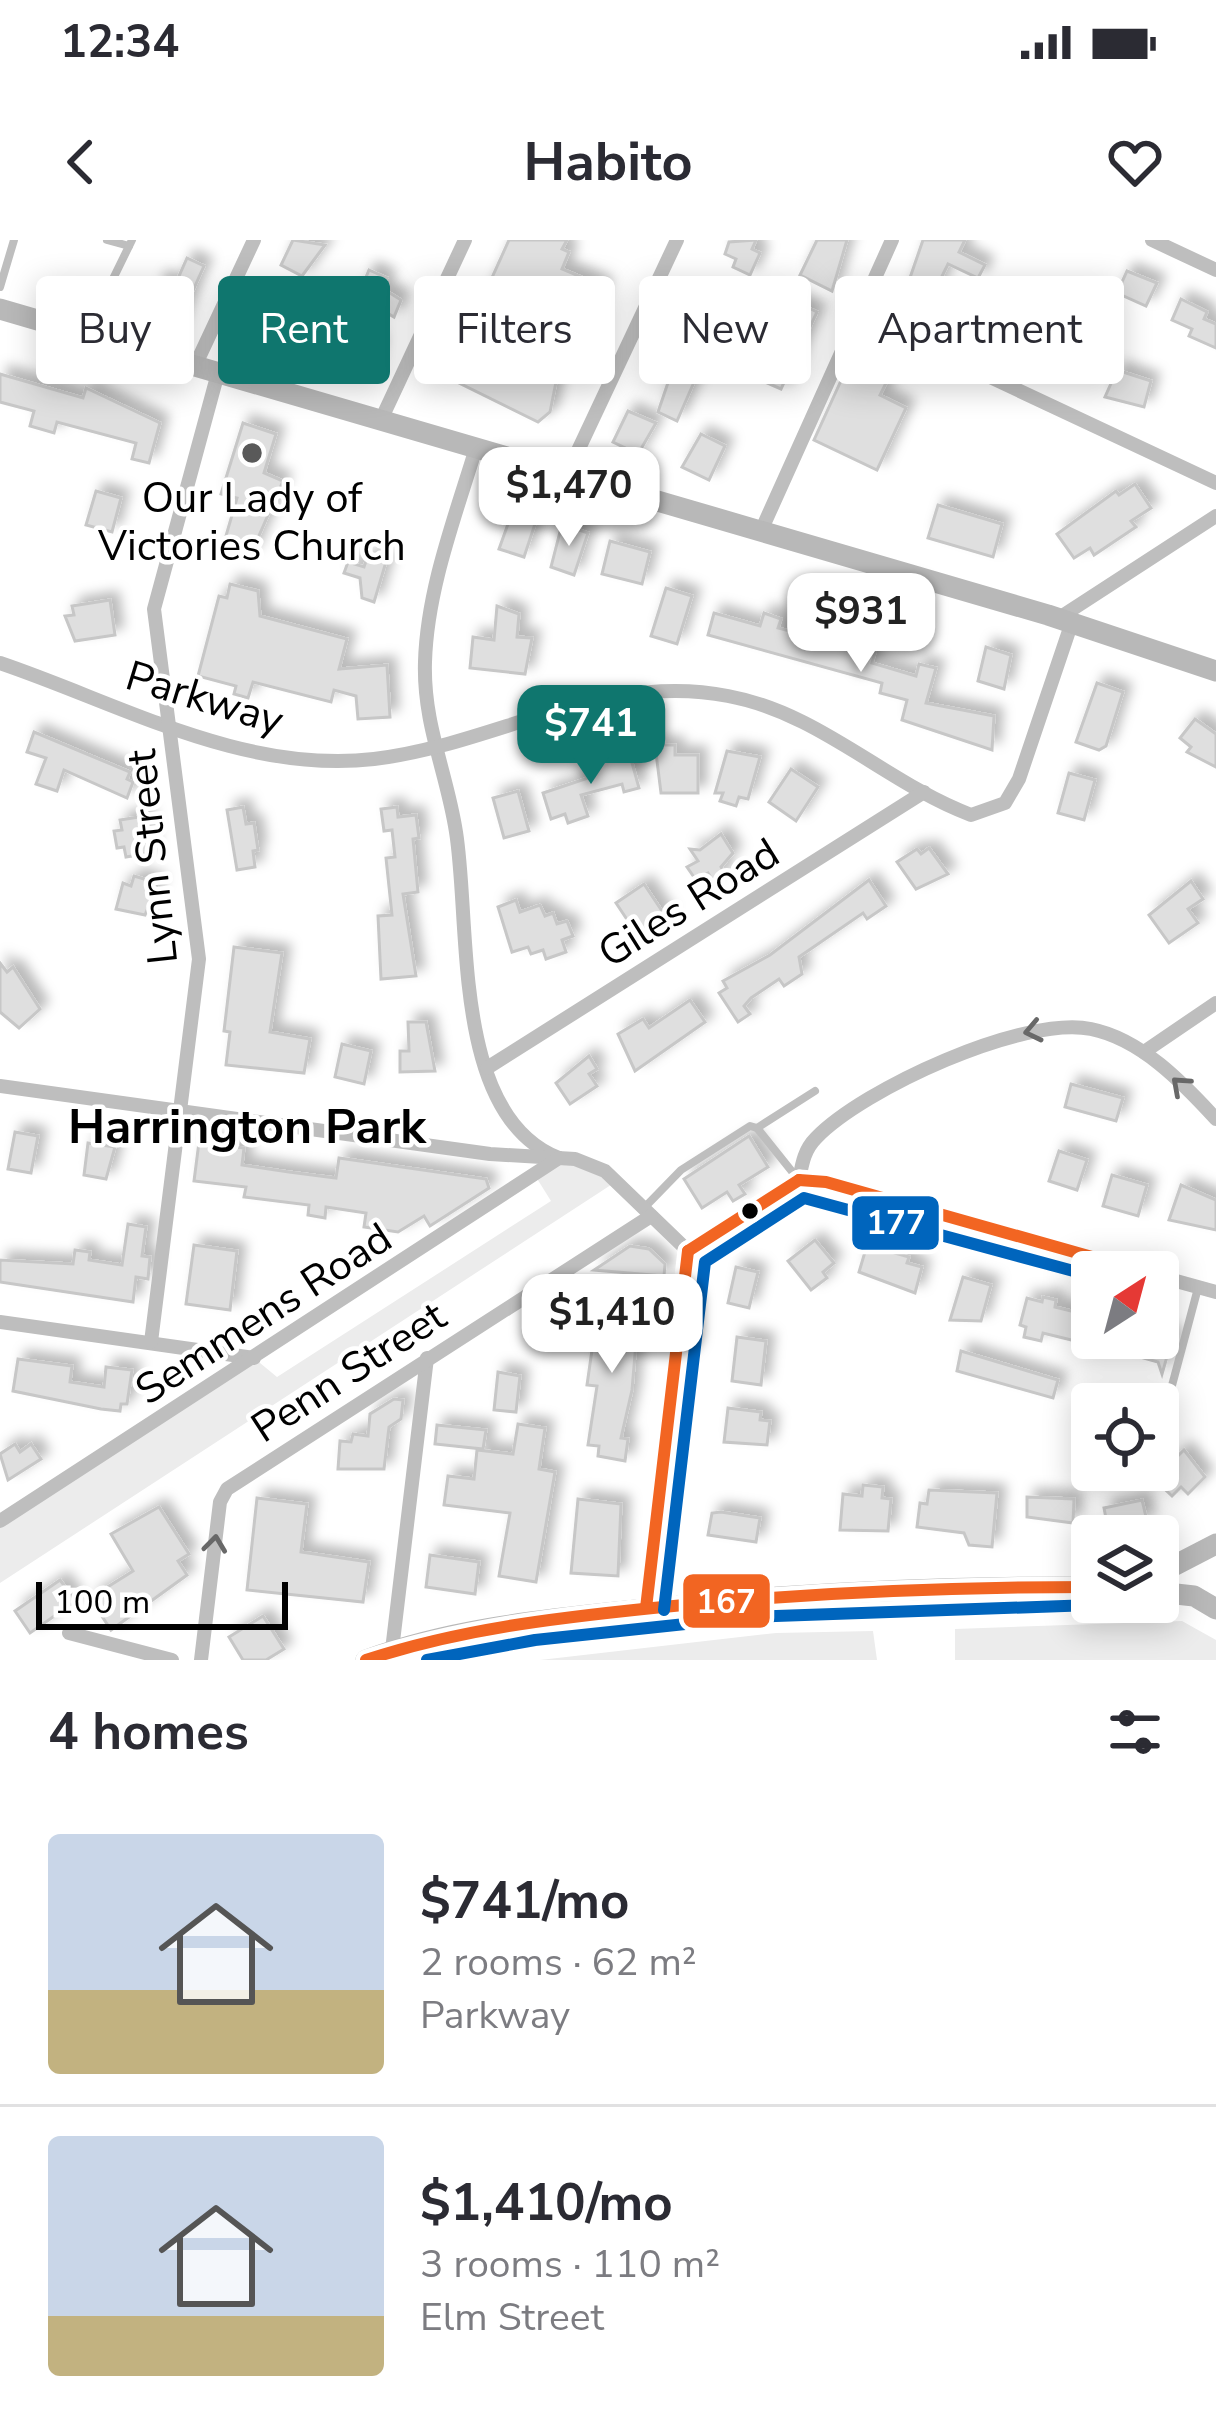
<!DOCTYPE html>
<html lang="en">
<head>
<meta charset="utf-8">
<style>
	:root { --surface:#fff; --page:#f2f2f3; --text:#2b2b33; --muted:#7c7c81; --line:#e1e1e2; --accent:#0f766e }
	body { margin:0; font-family:"Nunito Sans",sans-serif; background:var(--page); color:var(--text); height:100vh; display:flex; flex-direction:column; font-size:45px; white-space:nowrap }
	* { box-sizing:border-box; margin:0 }
	p { font-size:39px; color:var(--muted) }
	.icon { flex:none; width:66px; height:66px; fill:none; stroke:currentColor; stroke-width:2; stroke-linecap:round; stroke-linejoin:round }
	.map { position:relative; height:1420px; overflow:hidden }
	.side { display:flex; flex-direction:column; background:var(--surface); flex:1 }
	.side>* { flex:none }
	.hud { position:absolute; left:36px; top:36px; width:1146px; height:108px; display:flex; gap:24px }
	.needle { width:78px; rotate:36deg }
	.tools { position:absolute; left:1071px; top:1011px; display:grid; gap:24px }
	.tools a { display:grid; place-items:center; width:108px; height:108px; border-radius:12px; background:var(--surface); box-shadow:0 6px 30px #0003; font-size:60px }
	.scale { position:absolute; left:36px; bottom:30px; width:252px; box-sizing:border-box; padding-left:12px; border:6px solid #000; border-top:0; font-size:33px; line-height:42px; white-space:nowrap; color:#000; -webkit-text-stroke:9px #fff; paint-order:stroke }
	.price { position:absolute; translate:-50% -102px; padding:0 27px; border-radius:24px; background:#fff; color:#222; font-size:39px; line-height:78px; filter:drop-shadow(0 3px 6px #0008) }
	.price::after { content:''; position:absolute; left:50%; top:72px; width:36px; height:27px; margin-left:-18px; background:inherit; clip-path:polygon(0 0,100% 0,50% 100%) }
	.price.on { background:var(--accent); color:#fff }
	ul { padding:0; list-style:none }
	li { display:flex; align-items:center; gap:36px; height:300px; padding:0 48px }
	li+li { border-top:3px solid var(--line) }
	li span { display:grid; place-items:center; flex:none; width:336px; height:240px; border-radius:12px; color:#555 }
	li>.icon { margin-inline-start:auto }
	span .icon { width:144px; height:144px; fill:#fffc; stroke-width:1 }
	li b { font-size:51px }
	h2 { display:flex; justify-content:space-between; align-items:center; height:144px; padding:0 48px; font-size:51px }
	.chip { padding:0 42px; border-radius:12px; background:var(--surface); box-shadow:0 6px 30px #0003; font-size:42px; line-height:108px }
	.chip.on { background:var(--accent); color:#fff }
	.status { display:flex; justify-content:space-between; align-items:center; height:84px; padding:0 60px; background:var(--surface); direction:ltr }
	.status svg { height:33px; fill:currentColor }
	header { display:flex; justify-content:space-between; align-items:center; height:156px; padding:0 48px; background:var(--surface); font-size:54px; font-weight:700 }
	.map>svg:first-child { display:block }
	.green { fill:#ececec }
	.building { fill:#dfdfdf; stroke:#c7c7c7; stroke-width:3; filter:url(#shadow) }
	.lines { fill:none; stroke-linecap:round; stroke-linejoin:round }
	.lane { stroke:#bebebe; stroke-width:8 }
	.street { stroke:#bebebe; stroke-width:14 }
	.secondary { stroke:#b8b8b8; stroke-width:21 }
	.bus-1-casing { stroke:#fff; stroke-width:21 }
	.bus-2-casing { stroke:#fff; stroke-width:21 }
	.bus-1 { stroke:#f26522; stroke-width:12 }
	.bus-2 { stroke:#0065bd; stroke-width:12 }
	.oneway { stroke:#686868 }
	.poi-dot { fill:#595959; stroke:#fff; stroke-width:4.5 }
	.bus-dot { fill:#000; stroke:#fff; stroke-width:4.5 }
	.labels { text-anchor:middle; stroke-width:9; stroke-linejoin:round; paint-order:stroke }
	.poi-label { font-size:42px; fill:#000; stroke:#fff }
	.street-label { font-size:42px; fill:#000; stroke:#fff }
	.quarter-label { font-size:48px; font-weight:bold; fill:#000; stroke:#fff }
	.line-badge { stroke:#fff; stroke-width:4.5 }
	.badge-label { font-size:33px; text-anchor:middle; font-weight:bold; fill:#fff }
</style>
</head>
<body>
<div class="status"><b>12:34</b><svg viewBox="0 0 49 12"><path d="M0 12V9h3v3zM5 12V6h3v6zM10 12V3h3v9zM15 12V0h3v12zM26 1h20v11H26zM47 4h2v5h-2z"/></svg></div>
<header><svg class="icon" aria-label="back" viewBox="0 0 24 24"><path d="M15 5l-7 7 7 7"/></svg>Habito<svg class="icon" aria-label="heart" viewBox="0 0 24 24"><path d="M12 20l-8-8c-3-5 5-10 8-4 3-6 11-1 8 4z"/></svg></header>
<div class="map">
<svg width="1216" height="1420" viewBox="0 0 1216 1420">
	<defs>
		<filter id="shadow"><feDropShadow dx="8" dy="-8" stdDeviation="6" flood-color="#0004"/></filter>
	</defs>
	<rect width="100%" height="100%" fill="#fff"/>
	<g class="green">
		<polygon points="559,918 617,941 0,1343 0,1281 254,1118 277,1137 551,961 536,937"/>
		<polygon points="1182,1381 1216,1400 1216,1420 955,1420 955,1389"/>
		<polygon points="873,1391 877,1420 540,1420 776,1393"/>
	</g>
	<g class="building">
		<polygon points="293,0 325,5 302,36 281,25"/>
		<polygon points="509,0 567,0 562,9 569,12 562,29 603,46 583,92 562,83 571,62 536,46 501,121 556,142 550,172 538,182 447,137"/>
		<polygon points="756,0 752,9 760,13 750,35 733,27 736,19 725,14 729,2"/>
		<polygon points="817,0 847,0 832,51 800,35"/>
		<polygon points="923,0 965,0 959,12 985,25 978,38 948,24 926,69 903,58"/>
		<polygon points="187,18 204,26 176,88 154,78 164,55 155,51 160,39 175,45"/>
		<polygon points="369,30 387,38 382,48 401,60 394,77 358,56"/>
		<polygon points="1127,31 1157,43 1146,66 1117,53"/>
		<polygon points="1181,59 1207,72 1204,79 1216,84 1216,108 1189,96 1192,89 1172,80"/>
		<polygon points="794,61 817,72 781,149 758,139"/>
		<polygon points="693,66 720,79 710,101 682,88"/>
		<polygon points="982,66 1059,99 1050,119 1033,111 1027,124 970,91"/>
		<polygon points="274,67 297,78 300,71 312,77 298,107 263,90"/>
		<polygon points="346,91 377,106 366,130 334,115"/>
		<polygon points="859,101 898,119 880,155 906,168 877,230 814,200"/>
		<polygon points="675,122 698,133 677,181 658,172"/>
		<polygon points="1117,130 1151,141 1144,167 1105,157"/>
		<polygon points="0,134 83,158 86,148 160,183 149,223 132,219 136,203 57,182 54,193 30,186 34,171 0,162"/>
		<polygon points="628,171 656,183 638,214 613,202"/>
		<polygon points="243,183 276,194 264,233 283,241 250,316 223,306 237,258 221,254"/>
		<polygon points="701,194 725,206 709,240 682,227"/>
		<polygon points="1135,244 1151,268 1131,281 1136,287 1094,315 1090,308 1074,318 1057,294 1116,251 1119,255"/>
		<polygon points="96,251 121,258 112,292 86,285"/>
		<polygon points="938,265 1002,284 993,317 928,298"/>
		<polygon points="513,270 537,278 524,317 499,309"/>
		<polygon points="562,284 588,293 574,335 551,327"/>
		<polygon points="610,301 650,312 642,344 602,334"/>
		<polygon points="368,315 386,322 374,362 362,358 360,338 344,333 348,322 364,327"/>
		<polygon points="230,344 258,351 260,376 347,399 339,429 387,425 390,477 358,479 356,456 334,450 331,462 253,442 248,458 234,454 236,446 198,436 219,356 227,358"/>
		<polygon points="666,348 692,356 677,404 651,396"/>
		<polygon points="110,360 115,395 75,401 65,376 74,375 72,366"/>
		<polygon points="497,366 519,374 517,397 532,398 525,434 470,428 473,397 494,400"/>
		<polygon points="714,373 760,386 764,373 781,379 778,388 875,413 872,423 916,436 919,424 936,428 926,463 994,476 992,510 902,480 907,460 880,453 882,443 708,395"/>
		<polygon points="986,407 1011,415 1004,449 978,441"/>
		<polygon points="1097,443 1123,452 1106,506 1099,510 1076,502"/>
		<polygon points="1195,479 1216,494 1216,527 1187,512 1191,507 1180,498"/>
		<polygon points="34,492 130,532 127,539 133,542 127,558 64,530 57,551 36,544 46,518 27,512"/>
		<polygon points="655,505 675,505 675,515 698,515 698,553 661,553"/>
		<polygon points="727,511 760,517 748,559 739,557 736,566 720,561 723,553 715,553"/>
		<polygon points="629,512 639,548 624,552 622,544 581,555 588,576 568,583 565,574 551,579 543,553 594,536 590,523"/>
		<polygon points="791,529 818,547 796,581 769,562"/>
		<polygon points="1069,533 1095,540 1084,580 1058,573"/>
		<polygon points="518,551 529,591 504,598 493,558"/>
		<polygon points="243,567 246,584 254,583 258,610 253,611 255,627 237,630 227,570"/>
		<polygon points="397,567 398,577 416,575 419,598 413,599 418,652 403,654 416,736 381,739 378,676 392,675 386,618 395,617 392,590 384,591 381,569"/>
		<polygon points="145,576 150,613 126,617 124,607 117,608 114,591 122,590 120,580"/>
		<polygon points="721,594 733,613 721,627 725,634 713,641 708,633 696,640 687,627 698,621 690,609 700,610"/>
		<polygon points="929,608 948,634 916,649 897,622 917,609 921,614"/>
		<polygon points="134,636 158,643 145,675 116,669 123,643 131,646"/>
		<polygon points="869,640 886,666 867,679 863,673 799,717 802,734 784,746 779,739 751,758 744,766 750,774 738,782 719,753 727,748 723,741 770,715"/>
		<polygon points="1191,641 1203,659 1188,669 1198,683 1169,703 1149,675"/>
		<polygon points="644,644 666,677 638,696 616,663"/>
		<polygon points="516,660 520,672 540,665 545,676 553,673 557,684 567,681 573,696 562,700 566,712 546,719 543,710 531,714 528,707 512,712 498,667"/>
		<polygon points="234,707 282,713 270,792 310,799 304,833 226,825 230,792 224,791"/>
		<polygon points="0,723 7,732 13,727 40,769 19,788 0,772"/>
		<polygon points="690,760 705,782 635,831 618,794 643,779 649,788"/>
		<polygon points="408,782 426,782 435,831 400,832 400,811 409,811"/>
		<polygon points="342,804 371,811 364,844 335,837"/>
		<polygon points="589,816 597,829 589,834 597,846 570,864 556,843"/>
		<polygon points="1071,844 1123,858 1116,881 1065,867"/>
		<polygon points="15,892 38,896 31,933 8,929"/>
		<polygon points="749,896 768,927 739,945 745,954 733,961 727,952 702,968 684,939"/>
		<polygon points="199,902 244,908 242,925 289,932 336,938 339,918 486,939 489,948 430,986 424,976 398,992 364,987 366,973 326,967 325,978 308,975 309,965 244,957 246,947 194,941"/>
		<polygon points="88,903 115,907 106,939 84,935"/>
		<polygon points="1059,911 1087,920 1077,950 1049,941"/>
		<polygon points="1112,935 1147,945 1138,976 1103,966"/>
		<polygon points="1181,945 1216,960 1216,990 1169,980"/>
		<polygon points="128,984 146,987 142,1016 150,1017 148,1039 136,1037 133,1062 0,1042 0,1020 73,1024 75,1010 90,1012 89,1020 122,1025"/>
		<polygon points="815,1000 834,1023 823,1032 827,1038 811,1050 788,1021"/>
		<polygon points="194,1005 237,1011 230,1070 186,1064"/>
		<polygon points="867,1005 909,1017 907,1023 922,1027 915,1053 859,1032"/>
		<polygon points="630,1006 649,1009 665,1024 664,1036 594,1030"/>
		<polygon points="736,1027 758,1032 749,1068 728,1063"/>
		<polygon points="963,1037 991,1045 981,1081 950,1080"/>
		<polygon points="1043,1057 1056,1060 1055,1067 1092,1076 1092,1105 1043,1093 1041,1101 1024,1097 1026,1087 1020,1085 1027,1058 1042,1062"/>
		<polygon points="599,1061 639,1067 632,1150 621,1198 628,1199 625,1221 598,1216 599,1206 588,1205 597,1146 587,1145"/>
		<polygon points="1158,1092 1173,1096 1162,1134 1158,1122 1122,1112 1126,1098 1158,1098"/>
		<polygon points="737,1097 766,1101 761,1145 732,1141"/>
		<polygon points="961,1111 1058,1140 1053,1158 957,1131"/>
		<polygon points="18,1119 72,1126 70,1142 104,1147 106,1127 132,1130 127,1164 121,1164 120,1171 101,1169 13,1151"/>
		<polygon points="498,1132 520,1136 516,1172 494,1170"/>
		<polygon points="394,1159 403,1160 401,1179 389,1187 384,1229 338,1229 340,1201 351,1202 353,1194 368,1196 370,1174"/>
		<polygon points="728,1168 761,1172 760,1180 770,1181 767,1205 724,1202"/>
		<polygon points="518,1184 545,1188 539,1229 555,1232 536,1342 499,1336 510,1273 444,1265 448,1236 474,1239 477,1210 513,1214"/>
		<polygon points="437,1185 486,1190 483,1209 435,1204"/>
		<polygon points="15,1204 20,1212 31,1204 41,1219 8,1240 0,1214"/>
		<polygon points="1184,1210 1205,1237 1188,1254 1181,1247 1172,1256 1154,1239"/>
		<polygon points="863,1245 883,1247 882,1258 891,1259 888,1291 840,1290 843,1254 862,1256"/>
		<polygon points="929,1250 997,1253 992,1307 969,1305 964,1293 917,1287 920,1263 927,1264"/>
		<polygon points="1027,1257 1074,1259 1073,1283 1027,1277"/>
		<polygon points="257,1258 307,1264 301,1312 369,1322 363,1362 247,1350"/>
		<polygon points="578,1259 621,1264 618,1336 571,1333"/>
		<polygon points="1142,1260 1147,1281 1108,1289 1104,1268"/>
		<polygon points="159,1267 189,1314 178,1321 187,1335 111,1390 90,1358 133,1331 111,1294"/>
		<polygon points="721,1272 760,1278 756,1302 708,1295 712,1273"/>
		<polygon points="430,1315 479,1322 475,1354 426,1347"/>
		<polygon points="60,1340 76,1361 30,1393 15,1371"/>
		<polygon points="263,1376 284,1409 266,1420 243,1420 229,1397"/>
	</g>
	<g class="lines">
		<g class="lane">
			<polyline points="107,0 129,6"/>
			<polyline points="0,47 14,0"/>
			<polyline points="88,90 132,0"/>
			<polyline points="798,939 757,888 815,851"/>
			<polyline points="644,968 681,930 750,886 757,888"/>
			<polyline points="1158,1169 1170,1153 1198,1048"/>
		</g>
		<g class="street">
			<polyline points="1152,0 1216,30"/>
			<polyline points="858,75 1216,243"/>
			<polyline points="195,126 254,0"/>
			<polyline points="381,180 465,0"/>
			<path d="M476,208C455,277 427,350 425,422C423,484 447,533 456,592C471,685 451,876 559,918"/>
			<polyline points="567,234 677,0"/>
			<polyline points="761,291 892,0"/>
			<polyline points="1059,378 1216,276"/>
			<path d="M0,423C121,464 242,534 374,519C495,505 602,431 728,456C820,473 886,543 971,575L1005,563L1019,539L1072,382"/>
			<polyline points="1144,812 1216,763"/>
			<polyline points="487,828 924,552"/>
			<polyline points="0,846 490,914 575,919 605,931 688,1011"/>
			<path d="M799,940C802,924 804,910 816,898C863,849 1024,775 1091,789C1141,799 1183,843 1216,879"/>
			<polyline points="799,940 826,942 1145,1032"/>
			<polyline points="688,1011 799,940"/>
			<polyline points="1158,1036 1216,1052"/>
			<polyline points="0,1082 254,1118"/>
			<polyline points="151,1102 199,719 154,369 218,133"/>
			<polyline points="0,1281 559,918"/>
			<polyline points="646,1368 688,1011"/>
			<polyline points="69,1393 172,1420"/>
			<polyline points="392,1410 427,1118"/>
			<polyline points="201,1420 220,1262 227,1249 651,976"/>
		</g>
		<g class="secondary">
			<polyline points="0,69 1048,375 1216,431"/>
			<polyline points="1158,1334 1216,1304"/>
			<polyline points="1158,1352 1194,1356 1216,1369"/>
			<path d="M366,1420C453,1388 543,1380 635,1370C788,1353 938,1346 1092,1347"/>
		</g>
		<defs>
			<g id="bus-1">
				<polyline points="799,940 826,942 1145,1032"/>
				<polyline points="688,1011 799,940"/>
				<polyline points="646,1368 688,1011"/>
				<path d="M366,1420C460,1389 556,1378 653,1368C799,1353 945,1347 1092,1347"/>
			</g>
			<g id="bus-2">
				<polyline points="664,1370 705,1022 804,958 1092,1036"/>
				<polyline points="427,1420 535,1400 751,1377 1092,1365"/>
			</g>
		</defs>
		<use href="#bus-1" class="bus-1-casing"/>
		<use href="#bus-2" class="bus-2-casing"/>
		<use href="#bus-1" class="bus-1"/>
		<use href="#bus-2" class="bus-2"/>
	</g>
	<defs><path id="oneway-chevron" d="M-2-3.5L2.5 0L-2 3.5" fill="none" stroke-width="1.6" stroke-linecap="round" stroke-linejoin="round" transform="scale(3)"/></defs>
	<g class="oneway">
		<use href="#oneway-chevron" transform="translate(1033 791) rotate(168)"/>
		<use href="#oneway-chevron" transform="translate(1180 845) rotate(-138)"/>
		<use href="#oneway-chevron" transform="translate(215 1304) rotate(-83)"/>
	</g>
	<circle class="poi-dot" cx="252" cy="213" r="12"/>
	<circle class="bus-dot" cx="750" cy="971" r="10"/>
	<g class="labels">
		<g class="poi-label">
			<text x="252" y="272">Our Lady of<tspan x="252" dy="48">Victories Church</tspan></text>
		</g>
		<g class="street-label">
			<text transform="translate(205 457) rotate(17)" y="15">Parkway</text>
			<text transform="translate(151 617) rotate(-96)" y="15">Lynn Street</text>
			<text transform="translate(688 662) rotate(-32)" y="15">Giles Road</text>
			<text transform="translate(263 1073) rotate(-33)" y="15">Semmens Road</text>
			<text transform="translate(348 1131) rotate(-33)" y="15">Penn Street</text>
		</g>
		<g class="quarter-label">
			<text x="247" y="903">Harrington Park</text>
		</g>
	</g>
	<g class="line-badge">
		<rect x="850" y="954" width="91" height="58" rx="12" fill="#0065bd"/>
		<rect x="681" y="1332" width="91" height="58" rx="12" fill="#f26522"/>
	</g>
	<g class="badge-label">
		<text x="896" y="994">177</text>
		<text x="726" y="1373">167</text>
	</g>
</svg>
<div class="tools">
<a><svg class="needle" viewBox="-14 -14 28 28"><path d="M0-13l5 13h-10z" fill="#e53935"/><path d="M0 13l5-13h-10z" fill="#7c7c81"/></svg></a>
<a><svg class="icon" aria-label="locate" viewBox="0 0 24 24"><circle cx="12" cy="12" r="6"/><path d="M12 2v4M12 18v4M2 12h4M18 12h4"/></svg></a>
<a><svg class="icon" aria-label="layers" viewBox="0 0 24 24"><path d="M12 4l9 5-9 5-9-5zM3 14l9 5 9-5"/></svg></a>
</div>
<div class="scale">100 m</div>
<b class="price" style="left:569px;top:309px">$1,470</b>
<b class="price" style="left:861px;top:435px">$931</b>
<b class="price on" style="left:591px;top:547px">$741</b>
<b class="price" style="left:612px;top:1136px">$1,410</b>
<div class="hud">
<a class="chip">Buy</a>
<a class="chip on">Rent</a>
<a class="chip">Filters</a>
<a class="chip">New</a>
<a class="chip">Apartment</a>
</div>
</div>
<section class="side">
<h2>4 homes<svg class="icon" aria-label="filters" viewBox="0 0 24 24"><path d="M4 7h16M4 17h16"/><circle cx="9" cy="7" r="2"/><circle cx="15" cy="17" r="2"/></svg></h2>
<ul>
<li><span style="background:linear-gradient(#c9d6e8 65%,#c2b280 0)"><svg class="icon" aria-label="home" viewBox="0 0 24 24"><path d="M3 11l9-7 9 7M6 9v11h12V9"/></svg></span><div><b>$741/mo</b><p>2 rooms · 62 m²</p><p>Parkway</p></div></li>
<li><span style="background:linear-gradient(#c9d6e8 75%,#c2b280 0)"><svg class="icon" aria-label="home" viewBox="0 0 24 24"><path d="M3 11l9-7 9 7M6 9v11h12V9"/></svg></span><div><b>$1,410/mo</b><p>3 rooms · 110 m²</p><p>Elm Street</p></div></li>
</ul>
</section>
</body>
</html>
